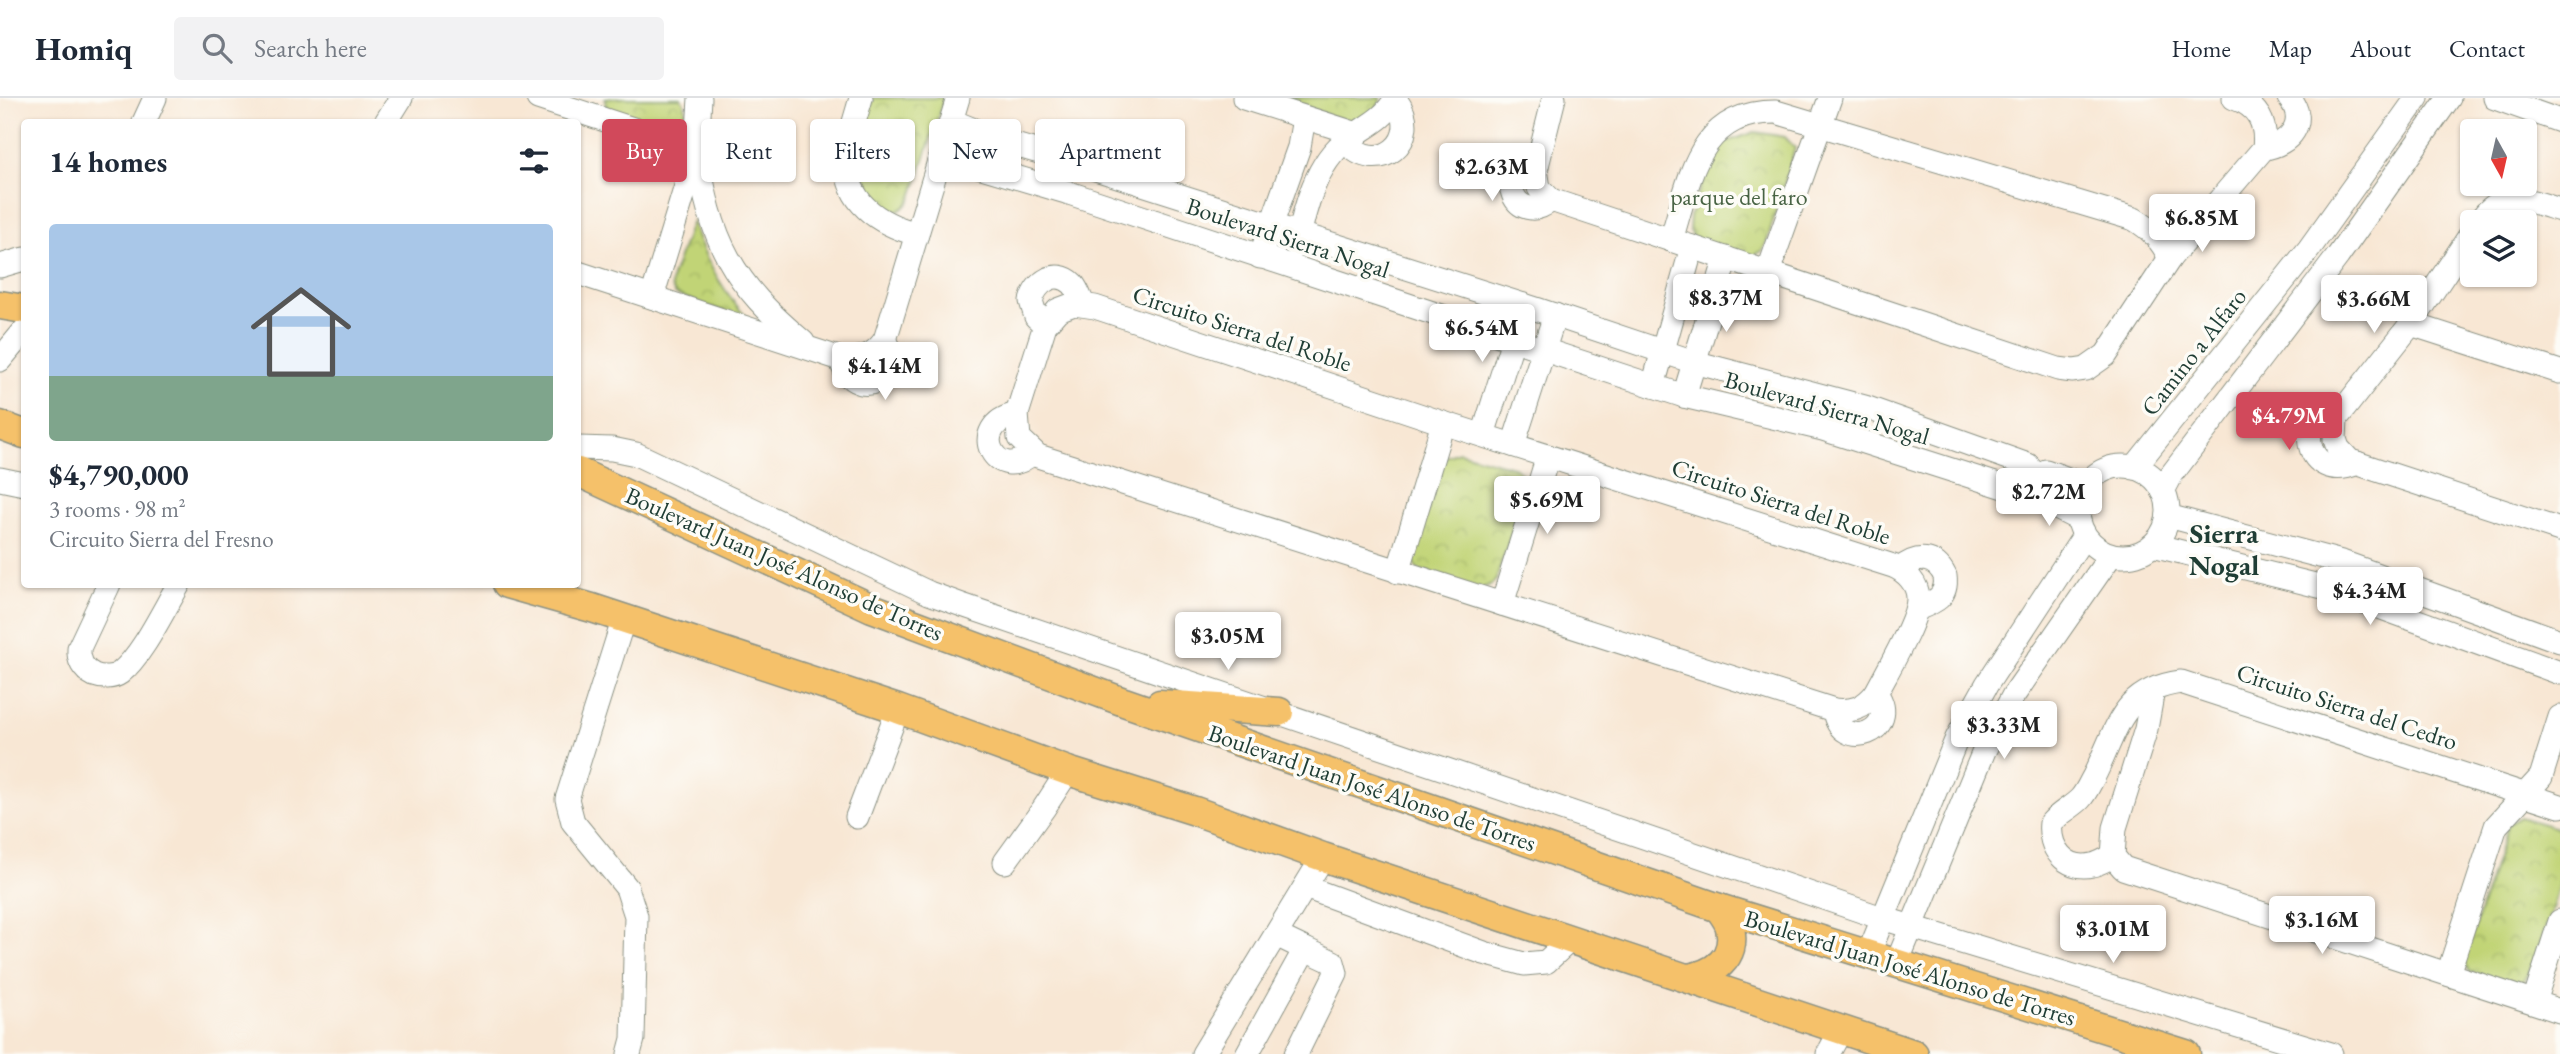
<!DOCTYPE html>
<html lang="en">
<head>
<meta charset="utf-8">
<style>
	:root { --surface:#fff; --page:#f2f2f3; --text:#1f2937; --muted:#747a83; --line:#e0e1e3; --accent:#d1495b }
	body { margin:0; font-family:"EB Garamond",serif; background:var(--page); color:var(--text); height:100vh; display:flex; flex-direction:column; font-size:26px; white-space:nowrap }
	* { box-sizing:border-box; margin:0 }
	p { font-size:23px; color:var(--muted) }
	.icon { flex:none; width:38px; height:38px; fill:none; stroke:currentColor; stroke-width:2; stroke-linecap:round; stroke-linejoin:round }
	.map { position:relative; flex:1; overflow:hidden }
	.sheet { position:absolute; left:21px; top:21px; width:560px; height:469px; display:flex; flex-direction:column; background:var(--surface); border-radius:7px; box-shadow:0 2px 5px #0004 }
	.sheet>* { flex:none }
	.hud { position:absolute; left:602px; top:21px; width:665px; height:63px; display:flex; gap:14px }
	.needle { width:46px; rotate:172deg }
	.fabs { position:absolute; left:2460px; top:21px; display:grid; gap:14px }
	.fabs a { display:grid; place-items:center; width:77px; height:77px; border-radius:7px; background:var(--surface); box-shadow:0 2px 5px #0004; font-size:35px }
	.price { position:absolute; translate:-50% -60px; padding:0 16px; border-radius:7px; background:#fff; color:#222; font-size:23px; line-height:46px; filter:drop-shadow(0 2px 4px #0008) }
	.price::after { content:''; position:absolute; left:50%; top:42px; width:21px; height:16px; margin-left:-10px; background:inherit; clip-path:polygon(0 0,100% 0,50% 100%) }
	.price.selected { background:var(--accent); color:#fff }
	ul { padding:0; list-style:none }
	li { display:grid; align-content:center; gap:14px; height:371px; padding:0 28px }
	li+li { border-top:2px solid var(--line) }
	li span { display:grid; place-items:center; height:217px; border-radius:7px; color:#555 }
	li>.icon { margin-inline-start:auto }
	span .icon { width:126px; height:126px; fill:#fffc; stroke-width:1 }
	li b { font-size:30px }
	h2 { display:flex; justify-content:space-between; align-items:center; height:84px; padding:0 28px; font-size:30px }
	.chip { padding:0 24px; border-radius:7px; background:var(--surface); box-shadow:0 2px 5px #0004; font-size:24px; line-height:63px }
	.chip.selected { background:var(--accent); color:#fff }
	header { display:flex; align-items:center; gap:42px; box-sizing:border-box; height:98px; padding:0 35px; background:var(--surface); border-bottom:2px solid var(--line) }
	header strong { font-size:33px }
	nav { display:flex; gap:38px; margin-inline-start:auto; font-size:24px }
	.search { width:490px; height:63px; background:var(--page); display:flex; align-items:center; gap:18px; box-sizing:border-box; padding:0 24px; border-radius:7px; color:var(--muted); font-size:26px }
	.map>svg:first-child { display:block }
	.park { fill:url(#park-crowns); stroke:#708855; stroke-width:2 }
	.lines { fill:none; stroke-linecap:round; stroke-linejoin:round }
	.minor-casing { stroke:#8c9284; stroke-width:25 }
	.major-casing { stroke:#8c9284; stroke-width:31 }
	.minor { stroke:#fff; stroke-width:23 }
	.major { stroke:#f5c16b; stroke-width:28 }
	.labels { text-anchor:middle; stroke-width:7; stroke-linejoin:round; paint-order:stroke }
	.park-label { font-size:24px; fill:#486344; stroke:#fdfcf7 }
	.street-label { font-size:24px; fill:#1f3d34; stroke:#fdfcf7 }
	.quarter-label { font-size:28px; font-weight:bold; fill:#1f3d34; stroke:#fdfcf7 }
</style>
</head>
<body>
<header>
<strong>Homiq</strong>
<div class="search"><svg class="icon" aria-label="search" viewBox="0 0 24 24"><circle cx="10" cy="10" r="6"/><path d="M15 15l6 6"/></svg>Search here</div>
<nav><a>Home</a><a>Map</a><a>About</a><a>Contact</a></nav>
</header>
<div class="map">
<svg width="2560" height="956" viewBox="0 0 2560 956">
	<defs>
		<pattern id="park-crowns" width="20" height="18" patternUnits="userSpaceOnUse" patternTransform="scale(1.75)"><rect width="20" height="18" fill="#c1d476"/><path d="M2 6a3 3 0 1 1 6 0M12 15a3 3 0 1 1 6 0" fill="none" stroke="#a5b767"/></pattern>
	</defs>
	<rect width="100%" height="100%" fill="#fdfcf7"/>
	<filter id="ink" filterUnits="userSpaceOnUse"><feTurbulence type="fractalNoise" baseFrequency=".0143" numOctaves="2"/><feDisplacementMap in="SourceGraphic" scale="14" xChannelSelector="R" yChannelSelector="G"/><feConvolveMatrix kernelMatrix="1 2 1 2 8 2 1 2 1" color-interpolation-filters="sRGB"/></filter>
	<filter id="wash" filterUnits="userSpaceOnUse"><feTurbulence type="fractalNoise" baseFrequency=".00686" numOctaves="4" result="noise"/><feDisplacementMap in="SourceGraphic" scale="28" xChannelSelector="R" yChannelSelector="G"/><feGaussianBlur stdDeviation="1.57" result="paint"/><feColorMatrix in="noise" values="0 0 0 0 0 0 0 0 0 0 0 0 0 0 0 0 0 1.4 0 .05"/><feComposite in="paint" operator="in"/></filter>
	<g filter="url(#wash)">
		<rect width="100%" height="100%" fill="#f8e7d4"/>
		<g class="park">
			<path d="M605,0H681C689,11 686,27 676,35L606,14Z"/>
			<path d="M873,0H944L912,99C891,140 858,76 859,54C859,36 868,17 873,0Z"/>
			<polygon points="1291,0 1381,0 1375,17 1364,29 1294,6"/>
			<polygon points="1755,34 1785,39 1795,50 1766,146 1762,153 1751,159 1693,141 1689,132 1690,118 1711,60 1726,44"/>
			<path d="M692,123C704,160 722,193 749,222L675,196L671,188L672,179Z"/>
			<polygon points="1459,354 1516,370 1524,378 1526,390 1496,482 1492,486 1481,491 1417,471 1412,459 1445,359"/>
			<path d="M2520,719L2560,731C2560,747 2560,765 2560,781C2556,800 2531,881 2518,889L2469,874L2465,865L2466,855L2508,726Z"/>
		</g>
	</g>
	<g filter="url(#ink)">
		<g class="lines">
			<defs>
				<g id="minor">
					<path d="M538,0L697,52C710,143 732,185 803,244"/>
					<path d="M861,0C856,19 848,39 847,59C844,104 879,126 917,136"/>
					<polyline points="1244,0 1357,36"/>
					<path d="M1554,0L1536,72L1539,90L1551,102L2058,271L2073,273L2086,271L2106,257L2170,160L2264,50C2267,25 2258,8 2234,0"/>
					<polyline points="2495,0 2560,23"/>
					<polyline points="952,23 1001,43 1077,65 1539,212 1694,264 1865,309 2028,367"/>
					<polyline points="144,24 155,0"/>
					<polyline points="386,24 401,0"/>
					<path d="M1345,43C1377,81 1425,42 1396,2"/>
					<path d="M2264,50C2290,47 2309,23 2289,0"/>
					<polyline points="940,63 958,62 1066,94 1684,298 1823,331 2020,394"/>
					<path d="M1537,67C1490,69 1516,132 1551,102"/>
					<path d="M2479,124C2501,90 2527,102 2560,112"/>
					<polyline points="2473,133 2411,226 2336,321 2335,341 2338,350 2350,363 2560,432"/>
					<path d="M1671,142C1690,82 1697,13 1776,14L2134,121C2151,131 2161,142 2170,160"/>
					<path d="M1297,148C1304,112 1316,64 1347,42C1366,28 1384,22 1396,0"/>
					<polyline points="1260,159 1299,49 1304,20"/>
					<polyline points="0,168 24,161"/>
					<polyline points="1768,174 1830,0"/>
					<path d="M578,175L841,261C861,262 873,259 885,242L958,0"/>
					<polyline points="652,199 697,52 700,0"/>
					<path d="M1074,206L1095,209L1443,325L1893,468C1906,473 1918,486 1918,500C1919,521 1886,575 1876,595C1864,610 1853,614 1834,612L1038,358L1019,340L1017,316L1045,227L1058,212Z"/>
					<polyline points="2411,226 2560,274"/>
					<path d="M1045,227L1036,219L1031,203C1036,184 1056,170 1073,186C1078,192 1080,199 1083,206"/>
					<path d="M841,261C850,306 911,282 885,242"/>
					<polyline points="0,262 24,233"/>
					<polyline points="1653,288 1692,149"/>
					<polyline points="1684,298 1726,160"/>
					<path d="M2342,311C2289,315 2306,388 2357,365"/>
					<path d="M1017,316C964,327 997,390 1033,354"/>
					<polyline points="1483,337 1524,207"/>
					<polyline points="1513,347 1555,217"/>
					<polyline points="578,350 612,351 636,356 929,495 962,507 1882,820 2331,956"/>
					<circle cx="2123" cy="413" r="45"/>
					<polyline points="2134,370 2309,151 2417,0"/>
					<polyline points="2046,373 2085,387"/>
					<polyline points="0,381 24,386"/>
					<polyline points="2163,393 2172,376 2338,158 2449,0"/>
					<polyline points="2039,401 2078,421"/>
					<polyline points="2168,418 2342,464 2560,543"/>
					<polyline points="2153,447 2327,490 2560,575"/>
					<path d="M1900,471C1917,457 1935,457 1945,478C1948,499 1935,504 1917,511"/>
					<polyline points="1398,474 1443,325"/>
					<path d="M109,486L79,550C78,562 83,572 94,577C102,580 113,580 120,575C142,558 164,511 179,486"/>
					<polyline points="1502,506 1548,358"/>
					<polyline points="624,520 567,701 573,724 627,790 636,818 633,941 629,956"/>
					<polyline points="2153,592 2146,631 2115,730 2113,758 2123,770 2560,913"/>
					<path d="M1834,612C1840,657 1903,633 1876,595"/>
					<polyline points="857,719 898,611"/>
					<path d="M2113,758C2106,761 2099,766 2092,767C2065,773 2048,749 2051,725C2059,715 2071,710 2080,701C2086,695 2090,685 2094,678C2118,630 2121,592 2181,584L2560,708"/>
					<polyline points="1005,764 1044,710 1068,673"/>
					<polyline points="1305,789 1484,855 1524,866 1546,864 1571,841"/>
					<polyline points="1868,857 1957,640 1987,586 2084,438"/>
					<polyline points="1896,867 1984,653 2013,598 2111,457"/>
					<polyline points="2448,876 2496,728 2541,679 2560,619"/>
					<polyline points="2534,904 2560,823"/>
					<polyline points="1203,956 1323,759"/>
					<polyline points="1247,956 1305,851 1276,837"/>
					<polyline points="1296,956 1336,875 1333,864 1305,851"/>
					<polyline points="1828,956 1841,932"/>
				</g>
				<g id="major">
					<polyline points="0,207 24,211"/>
					<polyline points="0,327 24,336"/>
					<polyline points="578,374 872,510 1124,604 1719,810 2186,956"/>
					<polyline points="507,486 592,510 898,611 1068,673 1195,713 1323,759 1914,956"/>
					<polyline points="1160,606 1279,614"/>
					<path d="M1688,880C1713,876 1737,861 1730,830C1729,824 1723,816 1719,810"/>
				</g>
			</defs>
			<use href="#minor" class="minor-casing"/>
			<use href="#major" class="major-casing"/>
			<use href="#minor" class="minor"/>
			<use href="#major" class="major"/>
		</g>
	</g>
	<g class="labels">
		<g class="park-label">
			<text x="1739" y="107">parque del faro</text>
		</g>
		<g class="street-label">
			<text transform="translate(1288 140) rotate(18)" y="8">Boulevard Sierra Nogal</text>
			<text transform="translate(1242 231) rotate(18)" y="8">Circuito Sierra del Roble</text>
			<text transform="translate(2194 254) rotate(-52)" y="8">Camino a Alfaro</text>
			<text transform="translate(1827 310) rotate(16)" y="8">Boulevard Sierra Nogal</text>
			<text transform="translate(1781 404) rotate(18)" y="8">Circuito Sierra del Roble</text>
			<text transform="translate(784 466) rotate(24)" y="8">Boulevard Juan José Alonso de Torres</text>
			<text transform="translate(2347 609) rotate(18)" y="8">Circuito Sierra del Cedro</text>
			<text transform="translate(1372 690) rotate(19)" y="8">Boulevard Juan José Alonso de Torres</text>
			<text transform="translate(1910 870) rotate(17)" y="8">Boulevard Juan José Alonso de Torres</text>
		</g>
		<g class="quarter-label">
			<text x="2224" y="445">Sierra<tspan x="2224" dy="32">Nogal</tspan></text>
		</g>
	</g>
</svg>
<div class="fabs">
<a><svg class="needle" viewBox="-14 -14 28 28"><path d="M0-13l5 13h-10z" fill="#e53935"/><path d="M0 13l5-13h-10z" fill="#747a83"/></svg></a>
<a><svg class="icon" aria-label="layers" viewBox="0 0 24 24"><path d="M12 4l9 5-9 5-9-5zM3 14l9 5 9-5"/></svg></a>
</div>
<b class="price" style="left:1492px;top:105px">$2.63M</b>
<b class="price" style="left:2202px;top:156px">$6.85M</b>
<b class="price" style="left:1726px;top:236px">$8.37M</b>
<b class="price" style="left:2374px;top:237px">$3.66M</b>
<b class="price" style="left:1482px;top:266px">$6.54M</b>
<b class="price" style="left:885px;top:304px">$4.14M</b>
<b class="price selected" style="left:2289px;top:354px">$4.79M</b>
<b class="price" style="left:2049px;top:430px">$2.72M</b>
<b class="price" style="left:1547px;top:438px">$5.69M</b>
<b class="price" style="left:2370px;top:529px">$4.34M</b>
<b class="price" style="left:1228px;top:574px">$3.05M</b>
<b class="price" style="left:2004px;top:663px">$3.33M</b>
<b class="price" style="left:2322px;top:858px">$3.16M</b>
<b class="price" style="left:2113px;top:867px">$3.01M</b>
<div class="hud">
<a class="chip selected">Buy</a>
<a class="chip">Rent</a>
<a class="chip">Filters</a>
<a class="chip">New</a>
<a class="chip">Apartment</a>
</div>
<section class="sheet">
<h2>14 homes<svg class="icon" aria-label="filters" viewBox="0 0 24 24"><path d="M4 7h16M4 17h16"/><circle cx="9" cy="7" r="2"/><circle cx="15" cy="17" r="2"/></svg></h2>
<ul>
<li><span style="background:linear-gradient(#a9c7e8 70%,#7fa58c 0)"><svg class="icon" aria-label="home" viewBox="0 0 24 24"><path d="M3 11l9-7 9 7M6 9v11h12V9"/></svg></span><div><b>$4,790,000</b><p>3 rooms · 98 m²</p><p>Circuito Sierra del Fresno</p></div></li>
</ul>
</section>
</div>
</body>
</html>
